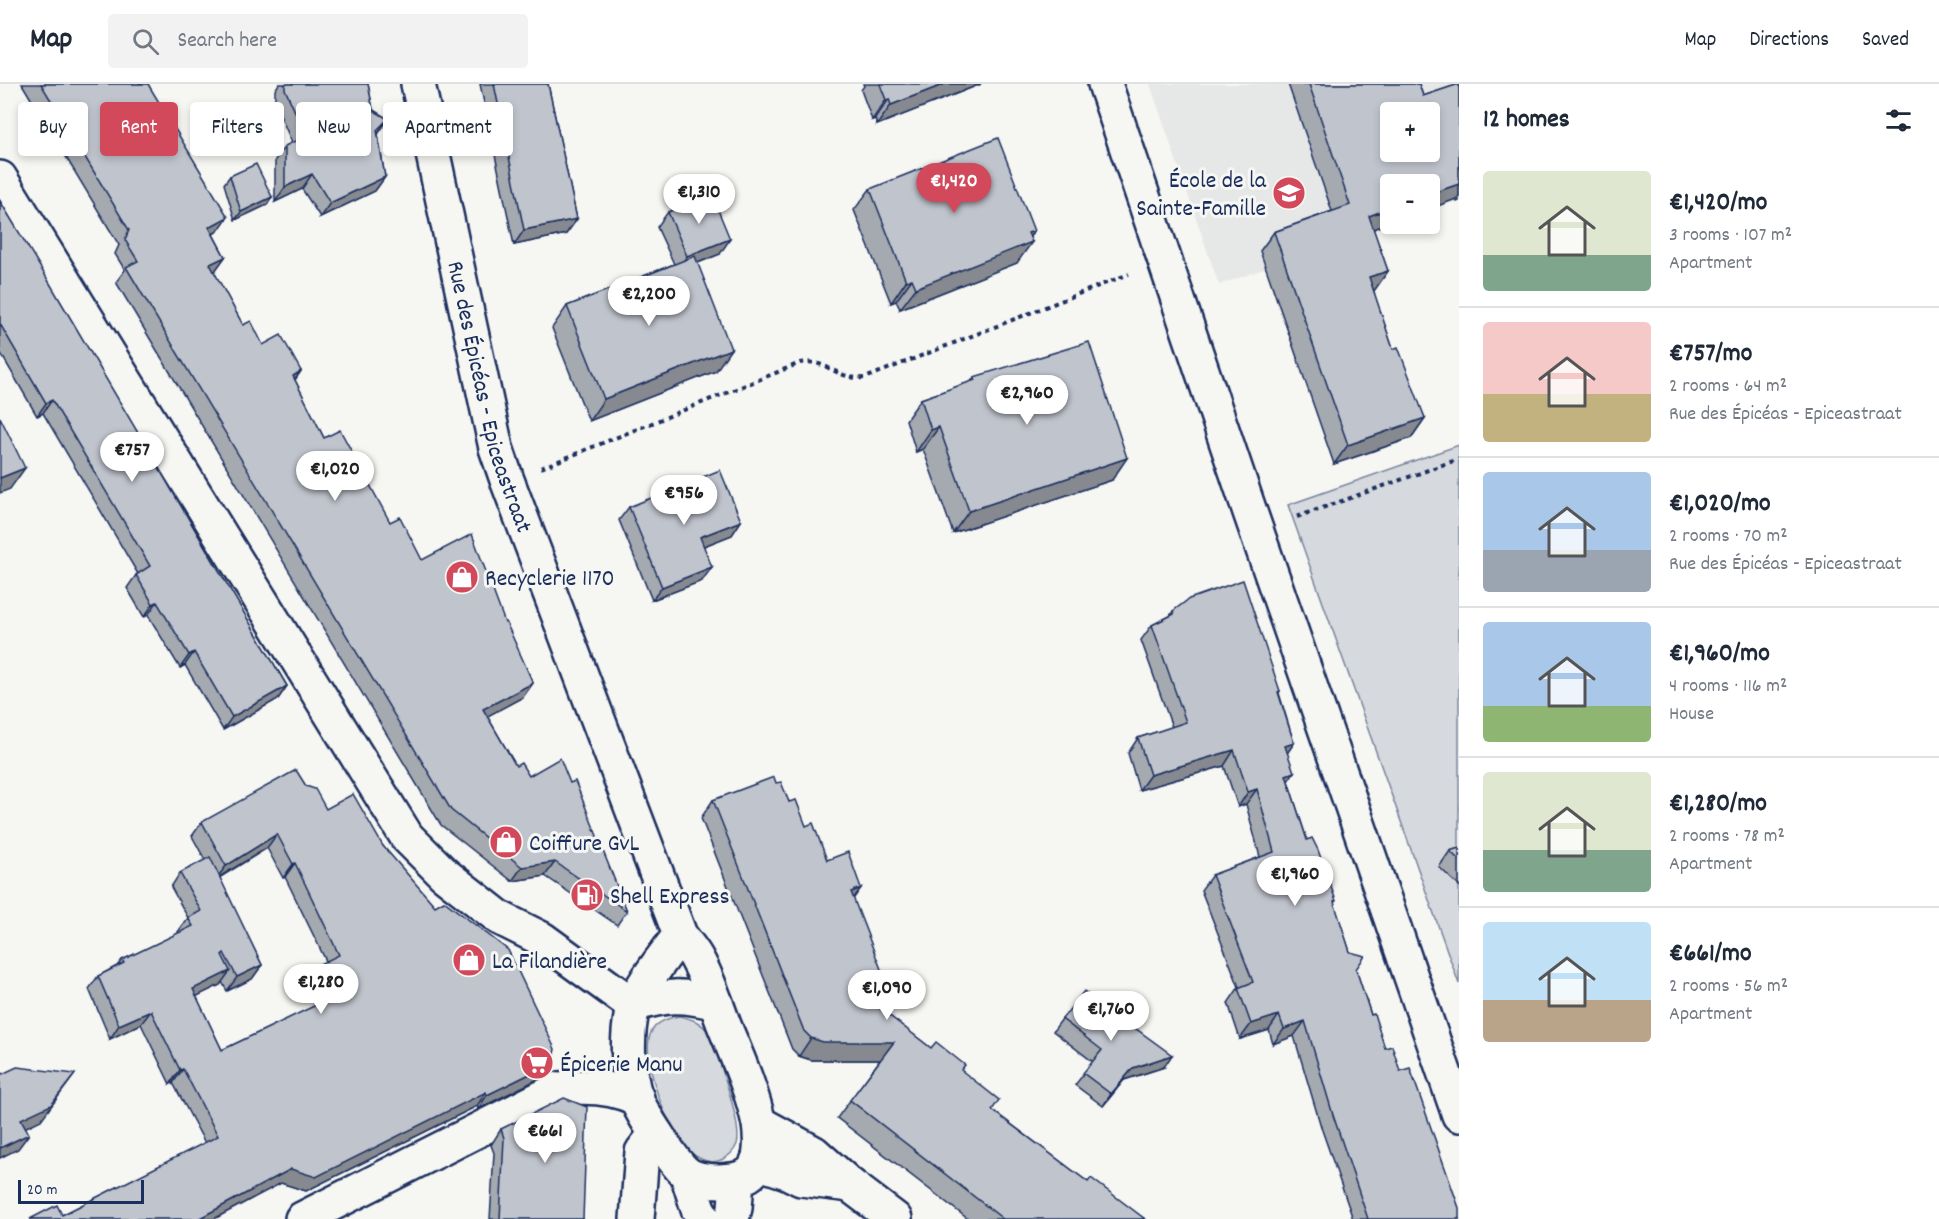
<!DOCTYPE html>
<html lang="en">
<head>
<meta charset="utf-8">
<style>
	:root { --surface:#fff; --page:#f2f2f3; --text:#1f2937; --muted:#747a83; --line:#e0e1e3; --accent:#d1495b }
	body { margin:0; font-family:Dekko,sans-serif; background:var(--page); color:var(--text); height:100vh; display:flex; flex-direction:column; font-size:22px; white-space:nowrap }
	* { box-sizing:border-box; margin:0 }
	p { font-size:20px; color:var(--muted) }
	.icon { flex:none; width:33px; height:33px; fill:none; stroke:currentColor; stroke-width:2; stroke-linecap:round; stroke-linejoin:round }
	.map { position:relative; flex:1; overflow:hidden }
	.panel { display:flex; flex-direction:column; background:var(--surface); width:480px }
	.panel>* { flex:none }
	.hud { position:absolute; left:18px; top:18px; width:570px; height:54px; display:flex; gap:12px }
	.buttons { position:absolute; left:1380px; top:18px; display:grid; gap:12px }
	.buttons a { display:grid; place-items:center; width:60px; height:60px; border-radius:6px; background:var(--surface); box-shadow:0 3px 9px #0003; font-size:30px }
	.scale { position:absolute; left:18px; bottom:15px; width:126px; box-sizing:border-box; padding-left:6px; border:3px solid #1b2f5e; border-top:0; font-size:16px; line-height:21px; white-space:nowrap; color:#1b2f5e; -webkit-text-stroke:4px #f6f6f2; paint-order:stroke }
	.price { position:absolute; translate:-50% -51px; padding:0 14px; border-radius:21px; background:#fff; color:#222; font-size:20px; line-height:39px; filter:drop-shadow(0 2px 3px #0008) }
	.price::after { content:''; position:absolute; left:50%; top:36px; width:18px; height:14px; margin-left:-9px; background:inherit; clip-path:polygon(0 0,100% 0,50% 100%) }
	.price.selected { background:var(--accent); color:#fff }
	ul { padding:0; list-style:none }
	li { display:flex; align-items:center; gap:18px; height:150px; padding:0 24px }
	li+li { border-top:2px solid var(--line) }
	li span { display:grid; place-items:center; flex:none; width:168px; height:120px; border-radius:6px; color:#555 }
	li>.icon { margin-inline-start:auto }
	span .icon { width:72px; height:72px; fill:#fffc; stroke-width:1 }
	li b { font-size:26px }
	h2 { display:flex; justify-content:space-between; align-items:center; height:72px; padding:0 24px; font-size:26px }
	.tag { padding:0 21px; border-radius:6px; background:var(--surface); box-shadow:0 3px 9px #0003; font-size:21px; line-height:54px }
	.tag.selected { background:var(--accent); color:#fff }
	header { display:flex; align-items:center; gap:36px; box-sizing:border-box; height:84px; padding:0 30px; background:var(--surface); border-bottom:2px solid var(--line) }
	header strong { font-size:28px }
	nav { display:flex; gap:33px; margin-inline-start:auto; font-size:21px }
	.search { width:420px; height:54px; background:var(--page); display:flex; align-items:center; gap:15px; box-sizing:border-box; padding:0 21px; border-radius:6px; color:var(--muted); font-size:22px }
	main { display:flex; flex:1; min-height:0 }
	.map>svg:first-child { display:block }
	.built { fill:#e6e7e7; fill-rule:evenodd }
	.green { fill:#d6d9dd; stroke:#78849e; stroke-width:1.5 }
	.lines { fill:none; stroke-linecap:round; stroke-linejoin:round }
	.minor-casing { stroke:#1b2f5e; stroke-width:38 }
	.tertiary-casing { stroke:#1b2f5e; stroke-width:38 }
	.path { stroke:#1b2f5e; stroke-width:4; stroke-dasharray:4.5 4.5; stroke-linecap:butt }
	.minor { stroke:#f6f6f2; stroke-width:33 }
	.tertiary { stroke:#f6f6f2; stroke-width:33 }
	.wall { fill:#a5a9b0; stroke:#1b2f5e; stroke-width:1.5; fill-rule:evenodd }
	.shaded-wall { fill:#868990; stroke:#1b2f5e; stroke-width:1.5 }
	.building { fill:#c0c4cd; stroke:#1b2f5e; stroke-width:1.5; fill-rule:evenodd }
	.labels { text-anchor:middle; stroke-width:6; stroke-linejoin:round; paint-order:stroke }
	.poi-label { font-size:24px; fill:#1b2f5e; stroke:#f6f6f2; text-anchor:start }
	.street-label { font-size:24px; fill:#1b2f5e; stroke:#f6f6f2 }
</style>
</head>
<body>
<header>
<strong>Map</strong>
<div class="search"><svg class="icon" aria-label="search" viewBox="0 0 24 24"><circle cx="10" cy="10" r="6"/><path d="M15 15l6 6"/></svg>Search here</div>
<nav><a>Map</a><a>Directions</a><a>Saved</a></nav>
</header>
<main>
<div class="map">
<svg width="1459" height="1135" viewBox="0 0 1459 1135">
	<rect width="100%" height="100%" fill="#f6f6f2"/>
	<filter id="ink" filterUnits="userSpaceOnUse"><feTurbulence type="fractalNoise" baseFrequency=".0167" numOctaves="2"/><feDisplacementMap in="SourceGraphic" scale="12" xChannelSelector="R" yChannelSelector="G"/><feConvolveMatrix kernelMatrix="1 2 1 2 8 2 1 2 1" color-interpolation-filters="sRGB"/></filter>
	<g filter="url(#ink)">
		<path class="built" d="M1150,0H1459V117L1440,121L1430,100H1390V139L1219,201ZM1390,28H1430V68H1390Z"/>
		<g class="green">
			<polygon points="1459,361 1459,900 1288,421"/>
			<path d="M679,932C693,935 701,938 709,949C717,969 743,1042 737,1060C734,1068 728,1073 721,1076C709,1081 697,1074 688,1066C668,1049 641,976 650,951C654,939 667,934 679,932Z"/>
		</g>
		<g class="lines">
			<defs>
				<g id="minor">
					<polyline points="1105,0 1251,431 1459,1031"/>
					<polyline points="0,94 407,753 444,790 500,834 542,855 633,921"/>
					<polyline points="759,1039 814,1069 850,1101 895,1135"/>
					<polyline points="757,1078 787,1088 801,1095 850,1101"/>
					<path d="M302,1135L559,1005C586,1001 612,1003 637,1014"/>
					<polyline points="637,1135 642,1068 656,1050"/>
				</g>
				<g id="tertiary">
					<path id="s1" d="M418,0L496,364L507,396L680,851C686,860 694,868 698,877C709,897 716,920 724,941C737,973 752,1006 759,1040C761,1054 763,1082 748,1091C735,1099 699,1099 687,1090C675,1081 641,1028 636,1014C627,986 626,952 633,923C637,906 668,867 680,851"/>
					<path d="M633,921C667,911 682,910 716,919"/>
					<polyline points="687,1090 698,1125 704,1135"/>
					<polyline points="732,1135 735,1124 737,1096"/>
				</g>
			</defs>
			<use href="#minor" class="minor-casing"/>
			<use href="#tertiary" class="tertiary-casing"/>
			<g class="path">
				<path d="M541,384L800,279C827,274 835,296 865,294L1129,190"/>
				<polyline points="1297,433 1459,375"/>
			</g>
			<use href="#minor" class="minor"/>
			<use href="#tertiary" class="tertiary"/>
		</g>
		<g class="wall">
			<polygon points="22,0 148,0 218,147 213,150 225,173 214,188 243,241 263,261 301,287 295,296 324,354 390,438 422,476 505,539 533,599 523,613 487,632 516,682 529,692 570,699 627,827 617,841 545,792 512,797 441,741 116,198 125,186 115,170 119,161"/>
			<polygon points="279,0 368,0 373,26 388,35 378,50 385,93 375,107 320,133 302,105 275,118 275,76 285,62 292,59 275,19 275,6"/>
			<polygon points="480,0 548,0 577,135 566,150 514,161"/>
			<polygon points="863,0 981,0 877,41 875,35 872,36 861,6 864,2"/>
			<polygon points="1288,0 1419,0 1423,12 1459,0 1459,117 1457,118 1456,115 1390,100 1390,139 1373,145 1388,187 1373,207 1393,265 1425,334 1411,354 1334,380 1260,167 1274,148 1332,127"/>
			<polygon points="230,92 272,113 267,121 235,136 224,100"/>
			<polygon points="870,105 1030,153 1017,179 900,225 896,217 891,219 854,126"/>
			<polygon points="0,117 287,602 278,615 223,646 185,581 180,584 148,531 144,533 127,504 136,491 138,490 43,329 37,332 0,268"/>
			<polygon points="668,128 720,170 698,179 716,287 589,337 552,244 567,222 674,180 657,143"/>
			<polygon points="974,293 1112,396 953,449 923,365 916,368 906,336 921,315 971,298"/>
			<polygon points="629,423 741,437 732,451 704,462 702,497 652,516 619,436"/>
			<polygon points="1173,527 1280,607 1279,609 1294,659 1287,669 1288,697 1307,756 1334,820 1371,931 1385,964 1400,987 1459,1135 1353,1135 1322,1046 1294,952 1273,960 1269,946 1240,955 1228,919 1239,903 1201,806 1212,791 1260,773 1246,720 1238,723 1224,682 1139,706 1128,669 1138,654 1172,643 1141,556 1152,541 1170,532"/>
			<polygon points="776,699 806,742 827,776 861,804 853,814 868,916 961,987 992,1026 1088,1098 1145,1135 968,1135 837,1034 880,976 811,976 799,972 792,965 701,734 713,716"/>
			<path d="M306,702L326,725L383,762L542,993L478,1025L477,1022L306,1107L281,1099L214,1135H30L62,1131L205,1059L173,999L170,1000L141,940L110,955L89,905L98,892L117,882L122,876L179,849L178,848L188,834L171,803L180,789L205,776L192,752L202,738ZM267,764L283,794L285,793L326,877L314,883L305,897L317,921L222,966L196,912L220,901L222,898L227,907L252,895L262,881L219,794Z"/>
			<polygon points="1459,764 1459,802 1439,783 1450,767"/>
			<polygon points="1062,935 1164,983 1124,996 1103,1022 1075,1001 1093,978 1053,947"/>
			<polygon points="501,1045 583,1135 490,1135 494,1069 491,1061"/>
		</g>
		<g class="shaded-wall">
			<polygon points="945,0 981,0 877,41 891,21"/>
			<polygon points="889,15 875,35 872,36 886,16"/>
			<polygon points="388,35 378,50 377,46"/>
			<polygon points="312,90 302,105 275,118 285,103"/>
			<polygon points="385,93 375,107 320,133 330,119"/>
			<polygon points="1459,100 1459,112 1456,115 1430,125 1430,110"/>
			<polygon points="272,113 267,121 235,136 241,128"/>
			<polygon points="1390,124 1390,139 1355,152 1369,132"/>
			<polygon points="228,133 218,147 199,157 209,143"/>
			<polygon points="577,135 566,150 514,161 524,146"/>
			<polygon points="1034,147 1025,160 1032,158 1017,179 900,225 916,204 1028,149"/>
			<polygon points="730,155 720,170 677,187 687,172"/>
			<polygon points="225,173 215,187 200,195 210,180"/>
			<polygon points="1388,187 1374,207 1355,213 1369,193"/>
			<polygon points="912,195 896,217 891,219 906,197"/>
			<polygon points="731,265 716,287 589,337 604,315"/>
			<polygon points="301,287 291,301 293,292"/>
			<polygon points="52,316 43,329 37,332 46,319"/>
			<polygon points="1425,334 1411,354 1334,380 1348,361"/>
			<polygon points="939,343 923,365 916,368 931,346"/>
			<polygon points="1127,374 1112,396 953,449 969,427"/>
			<polygon points="25,384 10,405 0,409 0,394"/>
			<polygon points="741,437 732,451 691,467 700,453"/>
			<polygon points="712,483 702,497 652,516 662,503"/>
			<polygon points="157,518 148,531 144,533 153,520"/>
			<polygon points="194,568 185,581 180,584 189,571"/>
			<polygon points="533,599 523,613 473,640 483,625"/>
			<polygon points="287,602 278,615 223,646 232,633"/>
			<polygon points="1294,659 1284,674 1285,662"/>
			<polygon points="1234,666 1224,682 1139,706 1150,691"/>
			<polygon points="1294,688 1284,703 1286,691"/>
			<polygon points="1257,705 1246,720 1238,723 1248,708"/>
			<polygon points="277,750 267,764 216,795 226,782"/>
			<polygon points="555,778 545,792 512,797 522,783"/>
			<polygon points="295,779 285,793 283,794 293,780"/>
			<polygon points="861,804 849,821 851,808"/>
			<polygon points="262,881 252,895 227,907 237,893"/>
			<polygon points="230,887 220,901 183,919 193,905"/>
			<polygon points="151,927 141,940 110,955 119,941"/>
			<polygon points="1279,931 1269,946 1240,955 1251,940"/>
			<polygon points="1305,937 1294,952 1273,960 1284,945"/>
			<polygon points="811,954 894,958 881,976 811,976 799,972"/>
			<polygon points="1172,971 1164,983 1124,996 1103,1022 1111,1010 1133,984"/>
			<polygon points="552,979 542,993 478,1025 487,1011"/>
			<polygon points="183,985 173,999 170,1000 180,986"/>
			<polygon points="75,990 41,1036 10,1051 21,1035"/>
			<polygon points="486,1008 477,1022 306,1107 281,1099 214,1135 198,1135 291,1085"/>
			<polygon points="29,1050 18,1065 0,1074 0,1064"/>
		</g>
		<g class="building">
			<polygon points="41,0 148,0 228,133 209,143 225,173 210,180 243,241 251,237 263,261 281,251 301,287 293,292 324,354 340,346 390,438 400,433 422,476 472,450 505,539 506,538 533,599 483,625 516,682 521,679 529,692 560,674 570,699 575,697 627,827 555,778 522,783 451,726 126,183 138,177 125,156 129,146"/>
			<polygon points="285,0 368,0 373,26 388,35 377,46 385,93 330,119 312,90 285,103 285,62 306,52 285,5"/>
			<polygon points="494,0 548,0 577,135 524,146"/>
			<polygon points="880,0 945,0 891,21 889,15 886,16"/>
			<path d="M1309,0H1419L1423,12L1459,0V100L1430,110V100H1390V124L1369,132L1388,187L1369,193L1393,265L1398,263L1425,334L1348,361L1274,148L1350,121ZM1390,28H1430V68H1390Z"/>
			<polygon points="998,54 1034,147 1028,149 1032,158 916,204 912,195 906,197 870,105"/>
			<polygon points="256,80 272,113 241,128 230,92"/>
			<polygon points="711,109 730,155 687,172 668,128"/>
			<polygon points="0,117 45,191 287,602 232,633 194,568 189,571 157,518 153,520 136,491 150,482 52,316 46,319 0,240"/>
			<polygon points="695,172 731,265 604,315 567,222"/>
			<polygon points="1089,258 1127,374 969,427 939,343 931,346 921,315 975,296 974,293"/>
			<polygon points="0,333 25,384 0,394"/>
			<polygon points="720,386 741,437 700,453 712,483 662,503 629,423"/>
			<polygon points="1243,496 1280,607 1278,608 1294,659 1285,662 1294,688 1286,691 1307,756 1312,754 1318,766 1336,817 1334,818 1350,868 1365,872 1356,885 1371,931 1374,930 1385,964 1392,962 1400,987 1410,984 1459,1124 1459,1135 1368,1135 1333,1031 1305,937 1284,945 1279,931 1251,940 1238,904 1253,898 1212,791 1274,768 1257,705 1248,708 1234,666 1150,691 1138,654 1186,638 1152,541 1174,530 1173,527 1189,515"/>
			<polygon points="296,686 306,702 315,705 326,725 353,710 383,762 435,822 444,817 508,866 555,965 552,979 487,1011 486,1008 316,1093 291,1085 198,1135 30,1135 57,1121 62,1131 218,1052 183,985 180,986 151,927 119,941 98,892 124,879 122,876 193,842 188,834 201,827 180,789 210,773 262,881 237,893 224,869 222,871 230,887 193,905 222,966 331,914 314,883 339,871 295,779 293,780 277,750 226,782 202,738"/>
			<polygon points="774,693 776,699 781,698 789,718 796,716 806,742 813,739 827,776 848,768 861,804 851,808 884,893 868,915 931,964 936,958 965,981 961,986 999,1016 992,1026 1088,1098 1091,1094 1145,1135 1003,1135 850,1016 894,958 823,958 811,954 804,947 713,716"/>
			<polygon points="1459,764 1459,776 1450,767"/>
			<polygon points="1084,907 1172,971 1133,984 1111,1010 1083,989 1102,966 1062,935"/>
			<polygon points="17,983 75,990 51,1021 21,1035 29,1050 0,1064 0,991"/>
			<polygon points="564,1014 587,1023 583,1135 500,1135 504,1054 501,1045"/>
		</g>
	</g>
	<defs>
		<symbol id="school-disc" viewBox="-11 -11 22 22"><circle r="9.5" fill="#d1495b" stroke="#f6f6f2"/><path d="M0-5L7-2L0 1L-7-2ZM-4 1L0 2.5L4 1V4Q0 6-4 4Z" fill="#fff"/></symbol>
		<symbol id="shop-disc" viewBox="-11 -11 22 22"><circle r="9.5" fill="#d1495b" stroke="#f6f6f2"/><path d="M-5-2.5h2.3a2.7 3.5 0 0 1 5.4 0H5L5.5 6h-11ZM-1.5-2.5h3a1.5 2.3 0 0 0-3 0Z" fill="#fff"/></symbol>
		<symbol id="fuel-disc" viewBox="-11 -11 22 22"><circle r="9.5" fill="#d1495b" stroke="#f6f6f2"/><path d="M-5.5-6h7V0h2V4h1.3V-2.5L3-4.5l.8-.8L6-3V5H2.5V1h-1V6h-7ZM-4.2-4.7v3.2H.2V-4.7Z" fill="#fff"/></symbol>
		<symbol id="supermarket-disc" viewBox="-11 -11 22 22"><circle r="9.5" fill="#d1495b" stroke="#f6f6f2"/><path d="M-6-5.5h2.5l.6 2H6L4.5 2H-2.5L-4.4-4H-6ZM-1.5 3.2a1.3 1.3 0 1 0 .1 0ZM3 3.2a1.3 1.3 0 1 0 .1 0Z" fill="#fff"/></symbol>
	</defs>
	<g fill-rule="evenodd">
		<use href="#school-disc" x="1270" y="90" width="38" height="38"/>
		<use href="#shop-disc" x="443" y="474" width="38" height="38"/>
		<use href="#shop-disc" x="487" y="739" width="38" height="38"/>
		<use href="#fuel-disc" x="568" y="792" width="38" height="38"/>
		<use href="#shop-disc" x="450" y="857" width="38" height="38"/>
		<use href="#supermarket-disc" x="518" y="960" width="38" height="38"/>
	</g>
	<g class="labels">
		<g class="poi-label">
			<text x="1266" y="103" text-anchor="end">École de la<tspan x="1266" dy="28">Sainte-Famille</tspan></text>
			<text x="485" y="501">Recyclerie 1170</text>
			<text x="529" y="766">Coiffure GvL</text>
			<text x="610" y="819">Shell Express</text>
			<text x="492" y="884">La Filandière</text>
			<text x="560" y="987">Épicerie Manu</text>
		</g>
		<g class="street-label">
			<text dy="8" stroke="none"><textPath href="#s1" startOffset="321">Rue des Épicéas - Epiceastraat</textPath></text>
		</g>
	</g>
</svg>
<div class="buttons">
<a>+</a>
<a>−</a>
</div>
<div class="scale">20 m</div>
<b class="price selected" style="left:954px;top:130px">€1,420</b>
<b class="price" style="left:699px;top:141px">€1,310</b>
<b class="price" style="left:649px;top:243px">€2,200</b>
<b class="price" style="left:1027px;top:342px">€2,960</b>
<b class="price" style="left:132px;top:399px">€757</b>
<b class="price" style="left:335px;top:418px">€1,020</b>
<b class="price" style="left:684px;top:442px">€956</b>
<b class="price" style="left:1295px;top:823px">€1,960</b>
<b class="price" style="left:321px;top:931px">€1,280</b>
<b class="price" style="left:887px;top:937px">€1,090</b>
<b class="price" style="left:1111px;top:958px">€1,760</b>
<b class="price" style="left:545px;top:1080px">€661</b>
<div class="hud">
<a class="tag">Buy</a>
<a class="tag selected">Rent</a>
<a class="tag">Filters</a>
<a class="tag">New</a>
<a class="tag">Apartment</a>
</div>
</div>
<section class="panel">
<h2>12 homes<svg class="icon" aria-label="filters" viewBox="0 0 24 24"><path d="M4 7h16M4 17h16"/><circle cx="9" cy="7" r="2"/><circle cx="15" cy="17" r="2"/></svg></h2>
<ul>
<li><span style="background:linear-gradient(#dfe7d0 70%,#7fa58c 0)"><svg class="icon" aria-label="home" viewBox="0 0 24 24"><path d="M3 11l9-7 9 7M6 9v11h12V9"/></svg></span><div><b>€1,420/mo</b><p>3 rooms · 107 m²</p><p>Apartment</p></div></li>
<li><span style="background:linear-gradient(#f6c9c9 60%,#c2b280 0)"><svg class="icon" aria-label="home" viewBox="0 0 24 24"><path d="M3 11l9-7 9 7M6 9v11h12V9"/></svg></span><div><b>€757/mo</b><p>2 rooms · 64 m²</p><p>Rue des Épicéas - Epiceastraat</p></div></li>
<li><span style="background:linear-gradient(#a9c7e8 65%,#9aa5b1 0)"><svg class="icon" aria-label="home" viewBox="0 0 24 24"><path d="M3 11l9-7 9 7M6 9v11h12V9"/></svg></span><div><b>€1,020/mo</b><p>2 rooms · 70 m²</p><p>Rue des Épicéas - Epiceastraat</p></div></li>
<li><span style="background:linear-gradient(#a9c7e8 70%,#8fb573 0)"><svg class="icon" aria-label="home" viewBox="0 0 24 24"><path d="M3 11l9-7 9 7M6 9v11h12V9"/></svg></span><div><b>€1,960/mo</b><p>4 rooms · 116 m²</p><p>House</p></div></li>
<li><span style="background:linear-gradient(#dfe7d0 65%,#7fa58c 0)"><svg class="icon" aria-label="home" viewBox="0 0 24 24"><path d="M3 11l9-7 9 7M6 9v11h12V9"/></svg></span><div><b>€1,280/mo</b><p>2 rooms · 78 m²</p><p>Apartment</p></div></li>
<li><span style="background:linear-gradient(#bfe0f5 65%,#b9a48a 0)"><svg class="icon" aria-label="home" viewBox="0 0 24 24"><path d="M3 11l9-7 9 7M6 9v11h12V9"/></svg></span><div><b>€661/mo</b><p>2 rooms · 56 m²</p><p>Apartment</p></div></li>
</ul>
</section>
</main>
</body>
</html>
